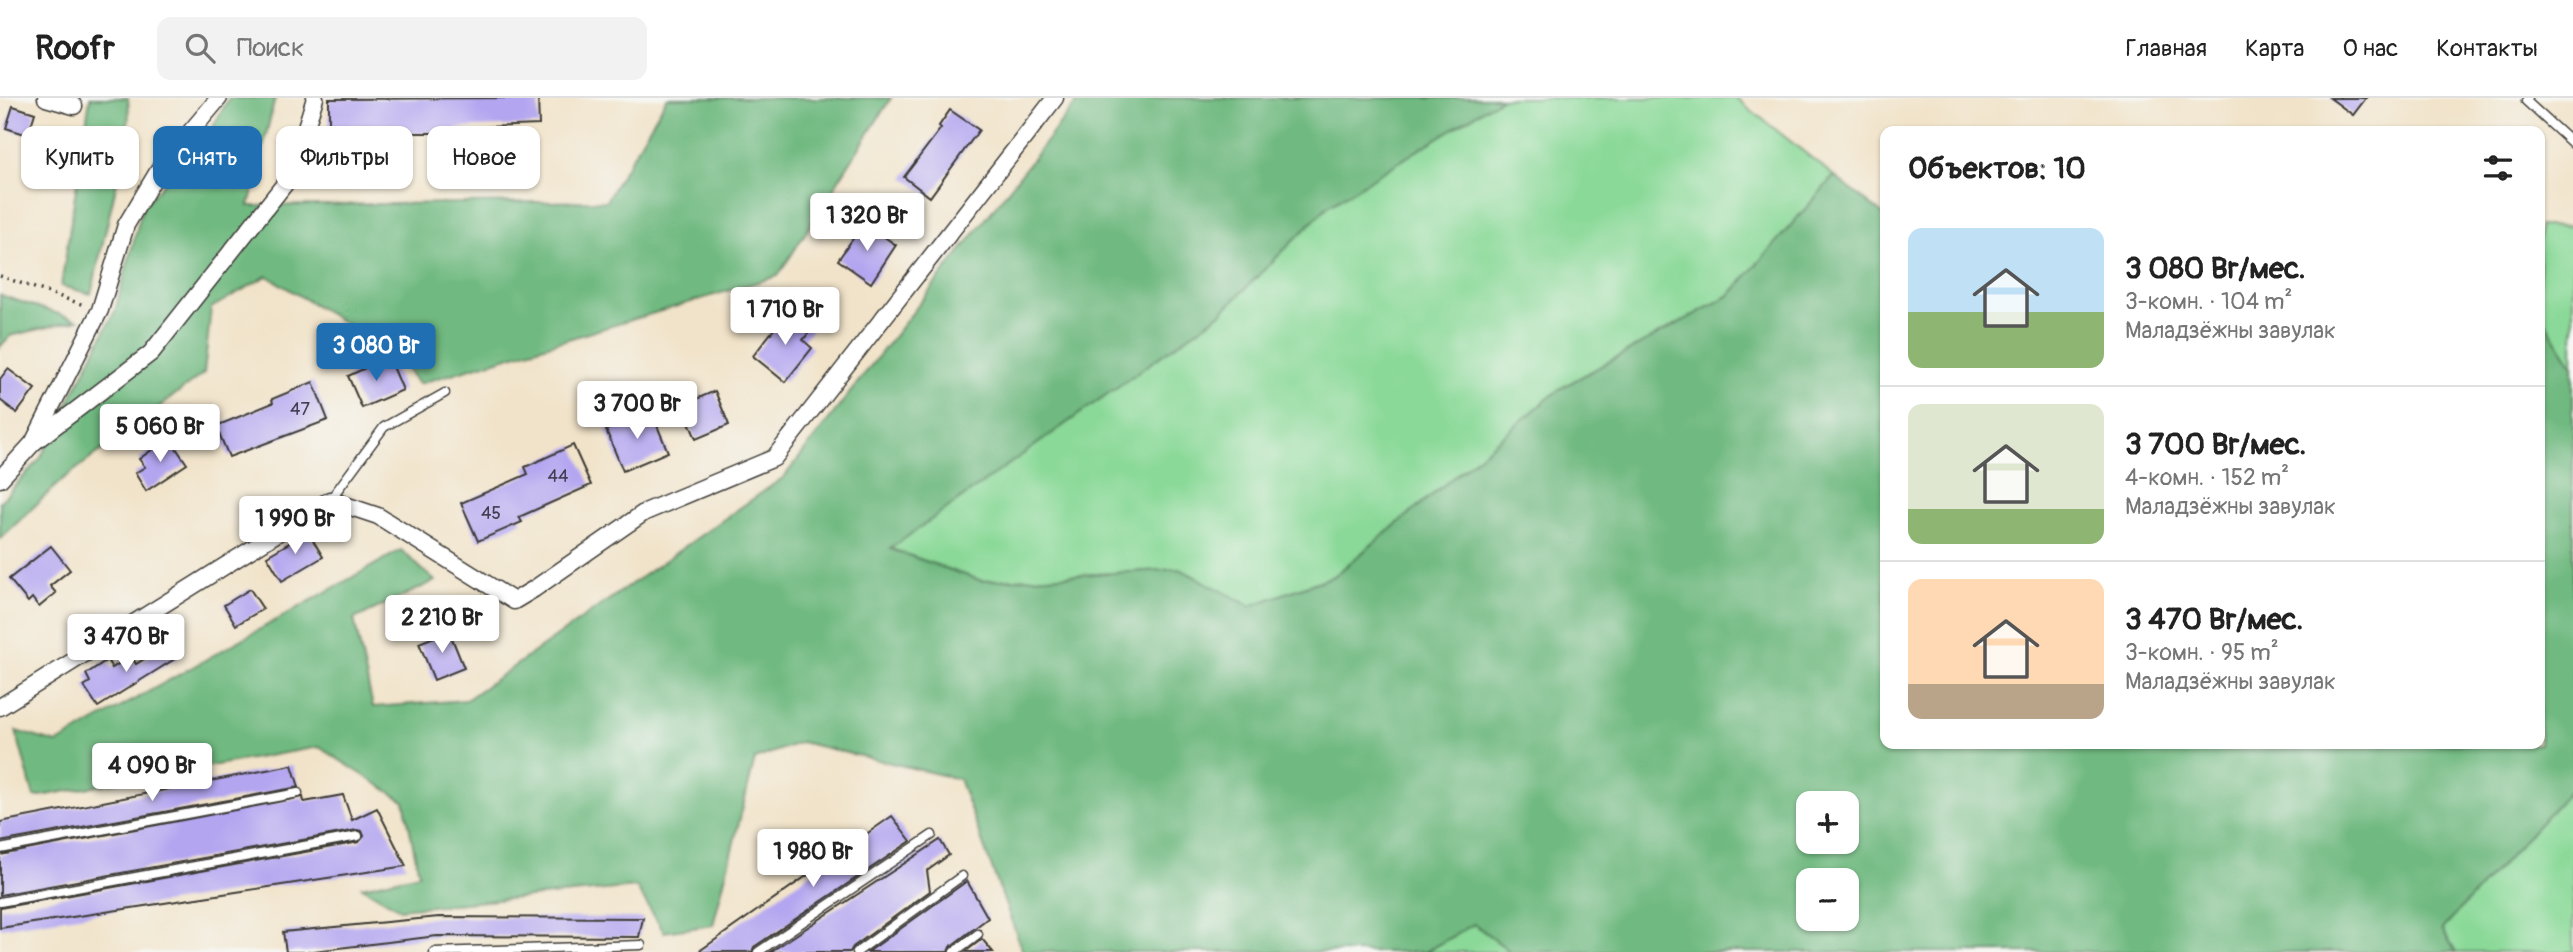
<!DOCTYPE html>
<html lang="ru">
<head>
<meta charset="utf-8">
<style>
	:root { --surface:#fff; --page:#f2f2f2; --text:#222; --muted:#767676; --line:#e0e0e0; --accent:#1f6fb2 }
	body { margin:0; font-family:Pangolin,sans-serif; background:var(--page); color:var(--text); height:100vh; display:flex; flex-direction:column; font-size:26px; white-space:nowrap }
	* { box-sizing:border-box; margin:0 }
	p { font-size:23px; color:var(--muted) }
	.icon { flex:none; width:38px; height:38px; fill:none; stroke:currentColor; stroke-width:2; stroke-linecap:round; stroke-linejoin:round }
	.map { position:relative; flex:1; overflow:hidden }
	.drawer { position:absolute; left:1880px; top:28px; width:665px; height:623px; display:flex; flex-direction:column; background:var(--surface); border-radius:14px; box-shadow:0 2px 5px #0004 }
	.drawer>* { flex:none }
	.top-card { position:absolute; left:21px; top:28px; width:665px; height:63px; display:flex; gap:14px }
	.fabs { position:absolute; left:1796px; top:693px; display:grid; gap:14px }
	.fabs a { display:grid; place-items:center; width:63px; height:63px; border-radius:14px; background:var(--surface); box-shadow:0 2px 5px #0004; font-size:35px }
	.price { position:absolute; translate:-50% -60px; padding:0 16px; border-radius:7px; background:#fff; color:#222; font-size:23px; line-height:46px; filter:drop-shadow(0 2px 4px #0008) }
	.price::after { content:''; position:absolute; left:50%; top:42px; width:21px; height:16px; margin-left:-10px; background:inherit; clip-path:polygon(0 0,100% 0,50% 100%) }
	.price.on { background:var(--accent); color:#fff }
	ul { padding:0; list-style:none }
	li { display:flex; align-items:center; gap:21px; height:175px; padding:0 28px }
	li+li { border-top:2px solid var(--line) }
	li span { display:grid; place-items:center; flex:none; width:196px; height:140px; border-radius:14px; color:#555 }
	li>.icon { margin-inline-start:auto }
	span .icon { width:84px; height:84px; fill:#fffc; stroke-width:1 }
	li b { font-size:30px }
	h2 { display:flex; justify-content:space-between; align-items:center; height:84px; padding:0 28px; font-size:30px }
	.pill { padding:0 24px; border-radius:14px; background:var(--surface); box-shadow:0 2px 5px #0004; font-size:24px; line-height:63px }
	.pill.on { background:var(--accent); color:#fff }
	header { display:flex; align-items:center; gap:42px; box-sizing:border-box; height:98px; padding:0 35px; background:var(--surface); border-bottom:2px solid var(--line) }
	header strong { font-size:33px }
	nav { display:flex; gap:38px; margin-inline-start:auto; font-size:24px }
	.search { width:490px; height:63px; background:var(--page); display:flex; align-items:center; gap:18px; box-sizing:border-box; padding:0 24px; border-radius:14px; color:var(--muted); font-size:26px }
	.map>svg:first-child { display:block }
	.green { fill:#8ad998; stroke:#537a5a; stroke-width:2 }
	.forest { fill:#6fb980; stroke:#466a4e; stroke-width:2; fill-rule:evenodd }
	.building { fill:#b3a5f0 }
	.lines { fill:none; stroke-linecap:round; stroke-linejoin:round }
	.service-casing { stroke:#3c3a36; stroke-width:11 }
	.minor-casing { stroke:#3c3a36; stroke-width:19 }
	.path { stroke:#3c3a36; stroke-width:3.5; stroke-dasharray:2 5; stroke-linecap:butt }
	.service { stroke:#fff; stroke-width:8 }
	.minor { stroke:#fff; stroke-width:16 }
	.labels { text-anchor:middle; stroke-width:6; stroke-linejoin:round; paint-order:stroke }
	.number-label { font-size:18px; fill:#423e51 }
</style>
</head>
<body>
<header>
<strong>Roofr</strong>
<div class="search"><svg class="icon" aria-label="search" viewBox="0 0 24 24"><circle cx="10" cy="10" r="6"/><path d="M15 15l6 6"/></svg>Поиск</div>
<nav><a>Главная</a><a>Карта</a><a>О нас</a><a>Контакты</a></nav>
</header>
<div class="map">
<svg width="2573" height="854" viewBox="0 0 2573 854">
	<rect width="100%" height="100%" fill="#f6f6f2"/>
	<filter id="ink" filterUnits="userSpaceOnUse"><feTurbulence type="fractalNoise" baseFrequency=".0143" numOctaves="2"/><feDisplacementMap in="SourceGraphic" scale="14" xChannelSelector="R" yChannelSelector="G"/><feConvolveMatrix kernelMatrix="1 2 1 2 8 2 1 2 1" color-interpolation-filters="sRGB"/></filter>
	<filter id="wash" filterUnits="userSpaceOnUse"><feTurbulence type="fractalNoise" baseFrequency=".00686" numOctaves="4" result="noise"/><feDisplacementMap in="SourceGraphic" scale="28" xChannelSelector="R" yChannelSelector="G"/><feGaussianBlur stdDeviation="1.57" result="paint"/><feColorMatrix in="noise" values="0 0 0 0 0 0 0 0 0 0 0 0 0 0 0 0 0 1.4 0 .05"/><feComposite in="paint" operator="in"/></filter>
	<g filter="url(#wash)">
		<rect width="100%" height="100%" fill="#f1e3c9"/>
		<g class="green">
			<polygon points="1502,0 1736,0 1834,78 1730,197 1561,290 1334,478 1250,508 1180,471 982,483 889,450 1221,215 1328,108"/>
			<polygon points="2539,128 2573,129 2573,268 2539,215"/>
			<polygon points="2573,689 2573,854 2456,854 2442,831"/>
			<polygon points="1474,826 1511,854 1425,854"/>
		</g>
		<g class="forest">
			<polygon points="90,0 128,0 129,16 126,45 91,196 61,188"/>
			<polygon points="229,0 275,0 249,108 606,103 667,0 891,0 778,178 418,286 398,258 267,178 211,210 204,275 62,382 0,441 0,404 40,361 115,213 143,108 209,36"/>
			<path d="M1080,0H1502L1328,108L1221,215L890,451L982,483L1180,471L1250,508L1334,478L1561,290L1730,197L1834,78L1885,118V646H2539V215L2573,268V689L2442,831L2456,854H1511L1474,826L1425,854H1023L959,681L801,644L755,661L713,827L664,834L636,789L400,811L362,789L419,776L404,703L319,649L34,699L16,633L57,645L401,452L435,483L354,521L373,609L466,602L784,379ZM1846,705V744H1808V705ZM1846,782V821H1808V782Z"/>
			<polygon points="0,197 78,222 10,238 0,249"/>
		</g>
		<g id="blocks">
			<g class="building">
				<polygon points="532,0 538,0 539,27 456,30 456,35 329,35 329,1"/>
				<polygon points="2330,0 2366,0 2353,17"/>
				<polygon points="13,8 35,15 28,37 6,30"/>
				<polygon points="950,12 979,32 930,99 904,79 941,30 939,28"/>
				<polygon points="864,125 896,147 871,185 838,162"/>
				<polygon points="789,212 812,231 803,242 812,250 785,284 753,258"/>
				<polygon points="389,259 403,292 362,310 348,278"/>
				<polygon points="8,271 35,291 17,315 0,302 0,281"/>
				<polygon points="313,284 328,322 229,359 216,328 273,305 272,301"/>
				<polygon points="715,293 729,327 696,341 682,307"/>
				<polygon points="651,313 668,354 623,373 606,332"/>
				<polygon points="169,340 187,366 146,393 135,375 145,369 139,361"/>
				<polygon points="573,347 591,387 519,419 522,424 478,443 461,405 528,376 525,369"/>
				<polygon points="308,434 323,459 282,483 267,458"/>
				<polygon points="51,448 70,472 50,488 56,495 39,509 32,500 28,504 9,481"/>
				<polygon points="250,491 263,511 236,527 224,507"/>
				<polygon points="449,533 464,570 434,582 419,545"/>
				<polygon points="173,543 181,557 98,609 84,588 90,584 86,576 107,562 112,570 131,558 136,566"/>
				<polygon points="292,667 299,689 0,744 0,724"/>
				<polygon points="343,697 352,722 377,710 406,768 0,830 0,810 359,744 364,738 362,733 357,732 0,797 0,757 303,699 304,704"/>
				<polygon points="892,718 911,743 754,849 752,854 698,854"/>
				<polygon points="940,742 949,757 927,773 930,793 853,849 850,854 770,854"/>
				<polygon points="967,783 988,820 950,849 948,854 868,854"/>
				<polygon points="439,819 643,820 639,839 437,838 306,854 286,854 283,834"/>
				<polygon points="982,841 993,854 965,854"/>
			</g>
		</g>
	</g>
	<g filter="url(#ink)">
		<use href="#blocks" fill-opacity="0" stroke="#3c3a36" stroke-width="2"/>
		<g class="lines">
			<defs>
				<g id="service">
					<polyline points="2528,0 2526,3 2573,46"/>
					<polyline points="330,402 384,329 445,295"/>
					<polyline points="0,751 298,695"/>
					<polyline points="0,804 358,738"/>
					<polyline points="434,854 641,847"/>
					<polyline points="758,854 932,737"/>
					<polyline points="857,854 962,778"/>
					<polyline points="954,854 978,836"/>
				</g>
				<g id="minor">
					<polyline points="46,0 74,8"/>
					<polyline points="33,345 151,255 291,78 315,0"/>
					<polyline points="0,381 33,345 100,212 126,127 160,70 219,0"/>
					<polyline points="0,609 330,402 378,418 514,503 534,491 645,414 774,360 1055,0"/>
				</g>
			</defs>
			<use href="#service" class="service-casing"/>
			<use href="#minor" class="minor-casing"/>
			<polyline class="path" points="0,178 84,207"/>
			<use href="#service" class="service"/>
			<use href="#minor" class="minor"/>
		</g>
	</g>
	<g class="labels">
		<g class="number-label">
			<text x="300" y="317">47</text>
			<text x="558" y="384">44</text>
			<text x="491" y="421">45</text>
		</g>
	</g>
</svg>
<div class="fabs">
<a>+</a>
<a>−</a>
</div>
<b class="price" style="left:867px;top:155px">1 320 Br</b>
<b class="price" style="left:785px;top:249px">1 710 Br</b>
<b class="price on" style="left:376px;top:285px">3 080 Br</b>
<b class="price" style="left:637px;top:343px">3 700 Br</b>
<b class="price" style="left:160px;top:366px">5 060 Br</b>
<b class="price" style="left:295px;top:458px">1 990 Br</b>
<b class="price" style="left:442px;top:557px">2 210 Br</b>
<b class="price" style="left:126px;top:576px">3 470 Br</b>
<b class="price" style="left:152px;top:705px">4 090 Br</b>
<b class="price" style="left:813px;top:791px">1 980 Br</b>
<div class="top-card">
<a class="pill">Купить</a>
<a class="pill on">Снять</a>
<a class="pill">Фильтры</a>
<a class="pill">Новое</a>
</div>
<section class="drawer">
<h2>Объектов: 10<svg class="icon" aria-label="filters" viewBox="0 0 24 24"><path d="M4 7h16M4 17h16"/><circle cx="9" cy="7" r="2"/><circle cx="15" cy="17" r="2"/></svg></h2>
<ul>
<li><span style="background:linear-gradient(#bfe0f5 60%,#8fb573 0)"><svg class="icon" aria-label="home" viewBox="0 0 24 24"><path d="M3 11l9-7 9 7M6 9v11h12V9"/></svg></span><div><b>3 080 Br/мес.</b><p>3-комн. · 104 m²</p><p>Маладзёжны завулак</p></div></li>
<li><span style="background:linear-gradient(#dfe7d0 75%,#8fb573 0)"><svg class="icon" aria-label="home" viewBox="0 0 24 24"><path d="M3 11l9-7 9 7M6 9v11h12V9"/></svg></span><div><b>3 700 Br/мес.</b><p>4-комн. · 152 m²</p><p>Маладзёжны завулак</p></div></li>
<li><span style="background:linear-gradient(#ffd9b3 75%,#b9a48a 0)"><svg class="icon" aria-label="home" viewBox="0 0 24 24"><path d="M3 11l9-7 9 7M6 9v11h12V9"/></svg></span><div><b>3 470 Br/мес.</b><p>3-комн. · 95 m²</p><p>Маладзёжны завулак</p></div></li>
</ul>
</section>
</div>
</body>
</html>
